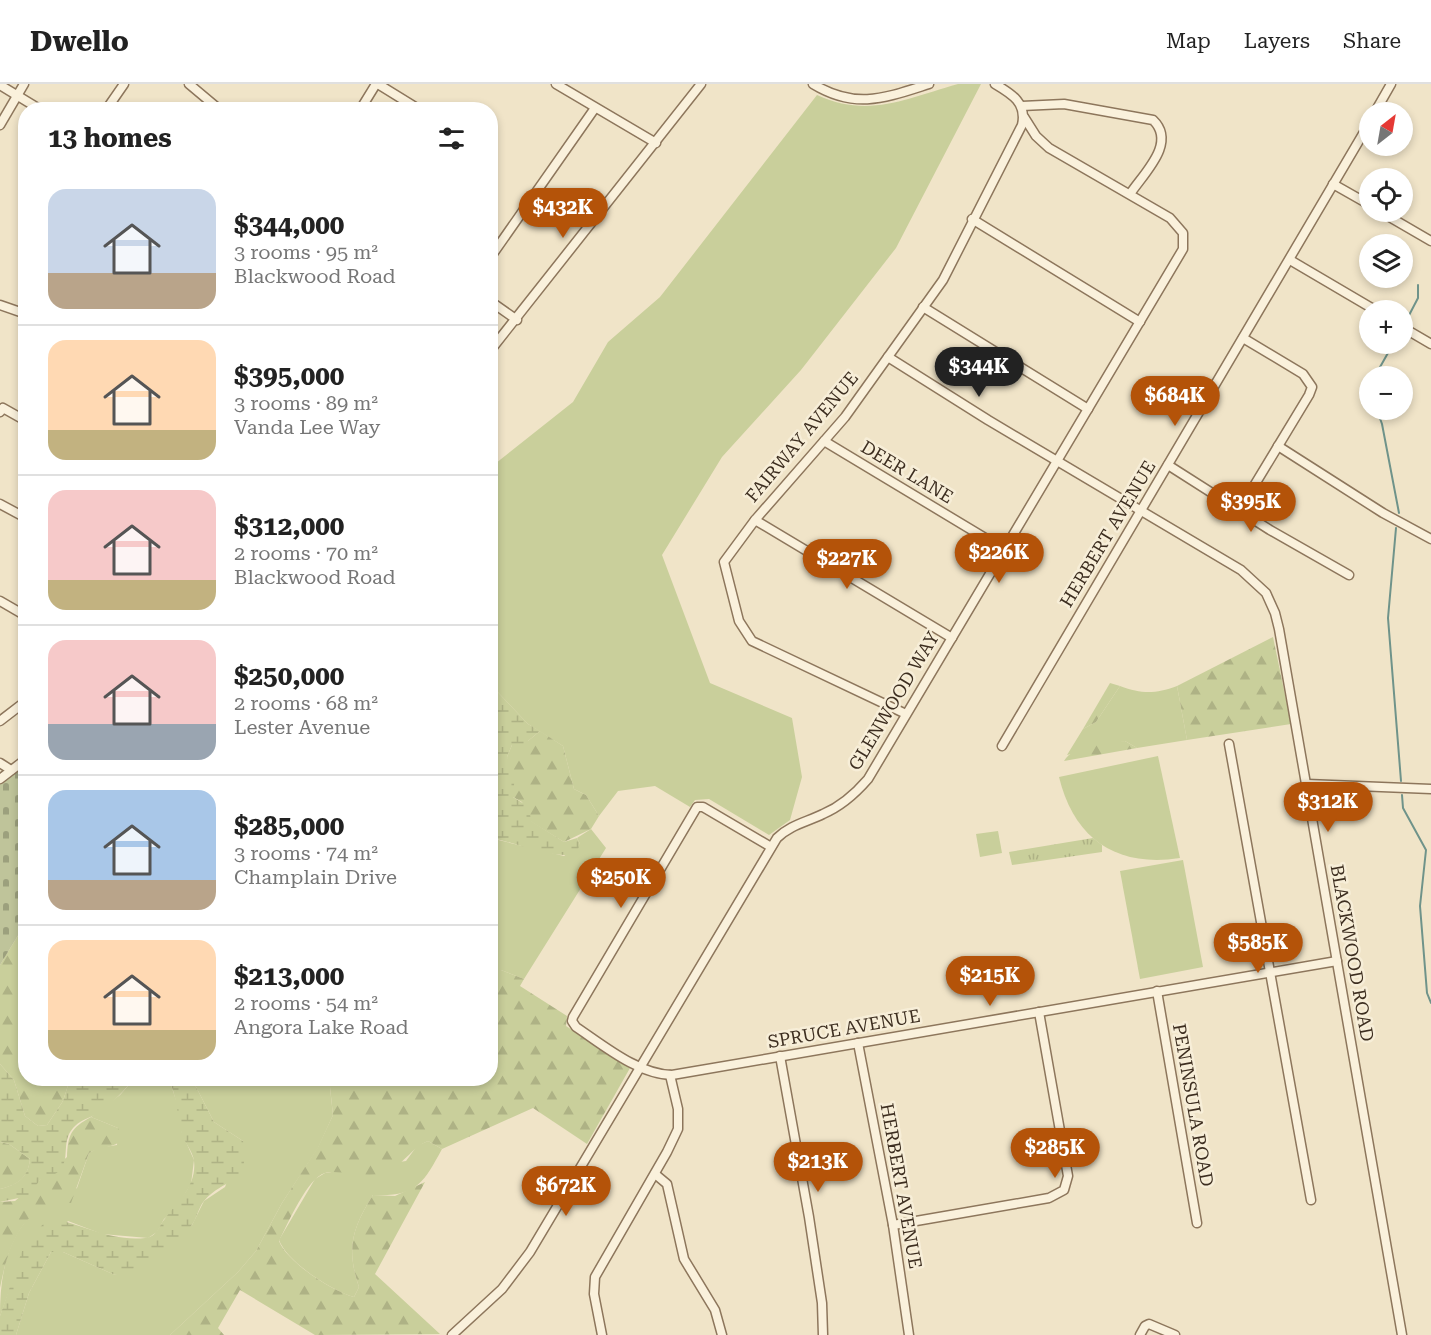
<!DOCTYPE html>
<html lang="en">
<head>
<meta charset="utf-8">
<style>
	:root { --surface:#fff; --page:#f6f6f6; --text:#222; --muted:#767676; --line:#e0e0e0; --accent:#b45309 }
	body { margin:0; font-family:"Roboto Serif",serif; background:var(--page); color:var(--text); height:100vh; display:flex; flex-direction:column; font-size:22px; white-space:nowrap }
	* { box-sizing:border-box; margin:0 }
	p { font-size:20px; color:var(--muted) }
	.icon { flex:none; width:33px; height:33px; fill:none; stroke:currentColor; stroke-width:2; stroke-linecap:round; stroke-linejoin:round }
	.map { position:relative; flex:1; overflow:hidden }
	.side { position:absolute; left:18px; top:18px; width:480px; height:984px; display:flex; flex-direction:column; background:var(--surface); border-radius:24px; box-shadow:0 3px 9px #0003 }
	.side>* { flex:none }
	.needle { width:39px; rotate:31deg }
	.tools { position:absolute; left:1359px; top:18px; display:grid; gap:12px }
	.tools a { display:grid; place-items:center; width:54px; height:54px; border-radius:50%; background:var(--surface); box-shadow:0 3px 9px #0003; font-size:30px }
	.price { position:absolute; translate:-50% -51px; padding:0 14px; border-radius:21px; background:var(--accent); color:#fff; font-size:20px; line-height:39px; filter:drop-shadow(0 2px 3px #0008) }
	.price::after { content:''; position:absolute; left:50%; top:36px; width:18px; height:14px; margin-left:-9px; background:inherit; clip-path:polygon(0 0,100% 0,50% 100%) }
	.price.active { background:#222; color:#fff }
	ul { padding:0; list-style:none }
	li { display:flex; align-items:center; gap:18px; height:150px; padding:0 30px }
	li+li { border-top:2px solid var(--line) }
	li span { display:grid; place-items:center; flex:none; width:168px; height:120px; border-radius:18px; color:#555 }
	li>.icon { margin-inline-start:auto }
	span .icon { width:72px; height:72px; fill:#fffc; stroke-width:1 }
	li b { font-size:26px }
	h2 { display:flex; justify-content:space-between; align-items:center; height:72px; padding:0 30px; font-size:26px }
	header { display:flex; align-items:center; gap:36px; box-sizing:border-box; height:84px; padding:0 30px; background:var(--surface); border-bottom:2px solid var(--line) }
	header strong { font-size:28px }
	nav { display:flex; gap:33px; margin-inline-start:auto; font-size:21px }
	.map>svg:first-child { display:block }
	.green { fill:#c9cf9b }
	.forest { fill:url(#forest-firs) }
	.wetland { fill:url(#wetland-marsh) }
	.cemetery { fill:url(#cemetery-stones) }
	.park { fill:url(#park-tufts) }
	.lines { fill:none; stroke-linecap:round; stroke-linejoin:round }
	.stream { stroke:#6f938a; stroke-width:2 }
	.minor-casing { stroke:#8d765c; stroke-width:11 }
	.minor { stroke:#faf1dc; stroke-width:8 }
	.labels { text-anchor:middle; stroke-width:5; stroke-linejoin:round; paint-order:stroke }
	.street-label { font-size:18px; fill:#3d2e20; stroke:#f7eed8 }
</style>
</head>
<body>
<header>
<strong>Dwello</strong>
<nav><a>Map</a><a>Layers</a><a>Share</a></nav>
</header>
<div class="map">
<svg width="1431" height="1251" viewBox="0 0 1431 1251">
	<defs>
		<pattern id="forest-firs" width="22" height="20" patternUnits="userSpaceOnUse" patternTransform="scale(1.5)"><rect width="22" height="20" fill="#c9cf9b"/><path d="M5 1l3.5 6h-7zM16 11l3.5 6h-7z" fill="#aeb285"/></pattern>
		<pattern id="wetland-marsh" width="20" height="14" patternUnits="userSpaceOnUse" patternTransform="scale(1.5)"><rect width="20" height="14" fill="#c9cf9b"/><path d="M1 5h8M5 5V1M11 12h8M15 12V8" fill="none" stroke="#aeb285"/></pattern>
		<pattern id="cemetery-stones" width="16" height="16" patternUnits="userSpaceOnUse" patternTransform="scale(1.5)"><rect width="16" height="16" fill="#bfc49a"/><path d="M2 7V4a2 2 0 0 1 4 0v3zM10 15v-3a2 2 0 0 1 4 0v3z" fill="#9ca07d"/></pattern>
		<pattern id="park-tufts" width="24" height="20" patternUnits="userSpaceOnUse" patternTransform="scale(1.5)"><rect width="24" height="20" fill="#c9cf9b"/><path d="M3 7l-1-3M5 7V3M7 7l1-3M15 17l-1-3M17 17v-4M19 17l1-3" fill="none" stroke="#aeb285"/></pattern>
	</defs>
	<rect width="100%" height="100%" fill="#f0e4c8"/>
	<g class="green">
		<path d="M958,0H981L896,164L801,286L722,373L662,471L710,599L792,634L802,693L790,736L769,751L709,715L695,716L690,723L655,702L618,707L599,732L586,711L574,705L563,662L528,640L491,601V383L573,318L608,258L660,213L817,11C869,35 907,14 958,0Z"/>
		<path d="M1120,602C1142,610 1155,610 1177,602L1187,656L1137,664L1125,657L1067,671L1083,645L1096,638Z"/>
		<path d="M1158,672L1180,774C1117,784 1074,755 1059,693Z"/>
		<polygon points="591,745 606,764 524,895 501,886 491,886 490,754 564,772 580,760 577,754"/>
		<polygon points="998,747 1002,769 980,773 976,750"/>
		<polygon points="1183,776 1203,883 1140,895 1120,787"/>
		<path d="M134,995H169L177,1019L182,1049L194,1076L191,1100L175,1126L164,1135L157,1148L148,1154L102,1150L68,1137L12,1199L0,1232C0,1195 5,1157 33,1129C39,1122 67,1111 77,1104L89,1069L98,1064L117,1061L118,1044L91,1033L120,1011Z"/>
		<polygon points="192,995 336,995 330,1004 333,1031 318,1064 282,1119 256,1167 238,1188 170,1251 16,1251 29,1209 51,1168 63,1168 115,1191 192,1141 204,1117 225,1103 243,1057 214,1038"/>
		<path d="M428,1057L442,1065C423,1100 416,1113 373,1111C352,1144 346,1165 359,1203L354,1213C332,1207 287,1178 279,1156L315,1095L325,1089L406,1077L417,1062Z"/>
	</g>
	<g class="forest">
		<polygon points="1273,553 1291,640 1187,656 1177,602"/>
		<polygon points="1110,599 1120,602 1096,638 1083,645"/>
		<polygon points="540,647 563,662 574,705 586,711 599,732 591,745 564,758 530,737 522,718 513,713 507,673 512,661 528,657"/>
		<path d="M1125,657L1137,664L1064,677C1074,660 1107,659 1125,657Z"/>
		<polygon points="25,840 26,994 70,995 63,1017 47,1041 38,1042 25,1032 14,996 0,980 0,881"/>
		<path d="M491,886H501L524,895L520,902L567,932L566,942L630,984L587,1060L533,1024L442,1065L428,1057C411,1064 403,1082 384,1089C366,1095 339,1085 325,1089C308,1093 287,1141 279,1157C287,1178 332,1207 354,1213L359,1203C346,1165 352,1144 373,1111L395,1112L425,1098L375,1190L440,1250L315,1251L240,1206L218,1244L224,1251H170L238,1188L256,1167L282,1119L318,1063L333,1031L330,1003L336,995L490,994V932L494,926L491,922Z"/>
		<path d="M91,1033L118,1044L123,1056C113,1064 100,1063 89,1069L71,1119C23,1115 7,1166 0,1204V1118L15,1117L67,1073C68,1050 71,1044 91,1033Z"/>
		<path d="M0,1058L9,1060L30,1075C28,1094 18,1101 0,1105Z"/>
	</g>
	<g class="wetland">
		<path d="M491,601L528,640L540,647L528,657L526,663L512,661L507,673L515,689L513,713L529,723L531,737L564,758L577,754L580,760L576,770C547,775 519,759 491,754Z"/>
		<path d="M0,980L14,996L25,1032L38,1042L47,1041L63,1017L70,995H134C124,1006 113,1019 100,1028C93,1033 82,1035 75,1042C55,1061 81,1086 40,1096L28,1112L0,1118V1105C17,1101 28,1094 30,1075L9,1060L0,1058Z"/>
		<path d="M168,995H192L214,1038L243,1057C250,1105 228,1090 204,1117C198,1124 197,1135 191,1142C170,1173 149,1180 115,1191L63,1168H51L29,1209L16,1251H0V1232L23,1164L48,1134C81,1139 111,1158 145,1154C157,1153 158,1143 164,1136C177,1118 197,1102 194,1077C193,1067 183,1057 181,1047C177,1029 177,1011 168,995Z"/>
	</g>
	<polygon class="cemetery" points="25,680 25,840 0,881 0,699"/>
	<polygon class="park" points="1093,754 1102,761 1102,768 1012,781 1009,768"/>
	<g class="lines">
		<g class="stream">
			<polyline points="1406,237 1418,214 1418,201"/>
			<polyline points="1375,292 1393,260"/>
			<polyline points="1370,304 1370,306"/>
			<polyline points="1377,326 1382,340 1399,429"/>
			<polyline points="1396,444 1388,534 1401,697"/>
			<polyline points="1402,711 1403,724 1426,766 1420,822 1427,909 1431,919"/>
		</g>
		<defs>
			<g id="minor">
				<polyline points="189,0 220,26"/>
				<polyline points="378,0 420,26"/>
				<polyline points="556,0 656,59"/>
				<path d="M813,0C856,26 885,14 929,0"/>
				<polyline points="0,1 41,26"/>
				<path d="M1022,22L1064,20L1153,36C1177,59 1144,89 1130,110"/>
				<polyline points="106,26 124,0"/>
				<polyline points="360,26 376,0"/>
				<polyline points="1375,28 1391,0"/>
				<polyline points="0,41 24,0"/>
				<polyline points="1333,100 1370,121"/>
				<polyline points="1381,128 1431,157"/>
				<polyline points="972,135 1140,238"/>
				<polyline points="490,174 595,24"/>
				<polyline points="1290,176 1375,226"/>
				<polyline points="490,217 517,236"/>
				<polyline points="0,221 26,230"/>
				<polyline points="923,223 1088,325"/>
				<polyline points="22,228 26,218"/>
				<polyline points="1402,243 1431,260"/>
				<polyline points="490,267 701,0"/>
				<polyline points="888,273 988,336 1241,486 1266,509 1275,529 1279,545 1402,1251"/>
				<polyline points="0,328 3,324 26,337"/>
				<polyline points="824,357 1005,466"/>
				<polyline points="1278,362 1383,429 1431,455"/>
				<polyline points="1168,381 1270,446 1349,491"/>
				<polyline points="0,420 26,434"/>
				<polyline points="1240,425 1309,311 1312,303 1303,290 1243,254"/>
				<polyline points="755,436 952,554"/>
				<polyline points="0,517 26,532"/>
				<path d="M906,630L752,557L739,537L724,478L755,436L845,333L943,196L1022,41C1027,19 1012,10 995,0"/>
				<polyline points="0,637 26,617"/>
				<polyline points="1229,660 1311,1116"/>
				<polyline points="1002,662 1370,38"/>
				<polyline points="0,679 11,686"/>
				<polyline points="0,695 26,675"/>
				<polyline points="1307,700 1431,705"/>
				<path d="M771,763L703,723H697L573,933L572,937L576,943C603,961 639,991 672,991L1337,877"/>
				<polyline points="1157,907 1197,1139"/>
				<polyline points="858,959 893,1141 909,1251"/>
				<polyline points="780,972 809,1133 822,1219 823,1251"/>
				<polyline points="655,1090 667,1100 684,1175 715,1226 722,1251"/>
				<polyline points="893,1141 1049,1114 1064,1106 1068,1092 1039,928"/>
				<path d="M452,1251L502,1205L530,1168L777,754C790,741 807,738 823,730C842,722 855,710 868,695L1183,165V149L1170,134L1049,64L1036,52L1024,33"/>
				<polyline points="602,1251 594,1210 595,1193 667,1068 678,1045 678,1025 670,991"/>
				<polyline points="1140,1251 1145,1242 1149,1240 1175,1251"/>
			</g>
		</defs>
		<use href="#minor" class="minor-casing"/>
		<use href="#minor" class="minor"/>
	</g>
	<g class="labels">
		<g class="street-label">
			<text transform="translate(802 353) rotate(-50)" y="6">FAIRWAY AVENUE</text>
			<text transform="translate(907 388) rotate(31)" y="6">DEER LANE</text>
			<text transform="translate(1108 450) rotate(-59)" y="6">HERBERT AVENUE</text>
			<text transform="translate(894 617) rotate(-59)" y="6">GLENWOOD WAY</text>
			<text transform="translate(1352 869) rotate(80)" y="6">BLACKWOOD ROAD</text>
			<text transform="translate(844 945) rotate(-10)" y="6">SPRUCE AVENUE</text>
			<text transform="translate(1193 1021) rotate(80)" y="6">PENINSULA ROAD</text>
			<text transform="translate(901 1102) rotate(80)" y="6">HERBERT AVENUE</text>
		</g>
	</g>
</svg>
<div class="tools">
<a><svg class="needle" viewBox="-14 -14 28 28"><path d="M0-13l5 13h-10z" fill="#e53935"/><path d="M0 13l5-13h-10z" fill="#767676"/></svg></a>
<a><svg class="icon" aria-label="locate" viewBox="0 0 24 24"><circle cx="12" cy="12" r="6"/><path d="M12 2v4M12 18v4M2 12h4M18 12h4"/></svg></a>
<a><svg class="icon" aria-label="layers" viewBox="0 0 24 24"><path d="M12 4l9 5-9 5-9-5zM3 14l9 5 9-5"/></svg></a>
<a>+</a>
<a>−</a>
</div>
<b class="price" style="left:563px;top:155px">$432K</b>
<b class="price active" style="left:979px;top:314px">$344K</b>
<b class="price" style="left:1175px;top:343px">$684K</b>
<b class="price" style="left:1251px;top:449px">$395K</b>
<b class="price" style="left:999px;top:500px">$226K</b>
<b class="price" style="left:847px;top:506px">$227K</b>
<b class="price" style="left:1328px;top:749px">$312K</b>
<b class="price" style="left:621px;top:825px">$250K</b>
<b class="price" style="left:1258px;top:890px">$585K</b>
<b class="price" style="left:990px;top:923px">$215K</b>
<b class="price" style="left:1055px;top:1095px">$285K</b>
<b class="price" style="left:818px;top:1109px">$213K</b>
<b class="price" style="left:566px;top:1133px">$672K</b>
<section class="side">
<h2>13 homes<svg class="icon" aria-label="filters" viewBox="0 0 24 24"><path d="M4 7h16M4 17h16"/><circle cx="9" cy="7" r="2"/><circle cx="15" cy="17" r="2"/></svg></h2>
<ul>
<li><span style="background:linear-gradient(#c9d6e8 70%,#b9a48a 0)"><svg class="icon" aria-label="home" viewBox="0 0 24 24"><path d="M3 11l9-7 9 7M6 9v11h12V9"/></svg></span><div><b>$344,000</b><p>3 rooms · 95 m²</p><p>Blackwood Road</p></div></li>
<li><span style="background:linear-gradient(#ffd9b3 75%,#c2b280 0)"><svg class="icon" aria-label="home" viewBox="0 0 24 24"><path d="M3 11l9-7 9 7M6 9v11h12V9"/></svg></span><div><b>$395,000</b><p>3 rooms · 89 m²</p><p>Vanda Lee Way</p></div></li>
<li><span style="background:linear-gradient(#f6c9c9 75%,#c2b280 0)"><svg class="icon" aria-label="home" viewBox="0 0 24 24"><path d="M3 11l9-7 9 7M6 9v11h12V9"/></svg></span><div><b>$312,000</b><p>2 rooms · 70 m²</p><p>Blackwood Road</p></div></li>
<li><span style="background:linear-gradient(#f6c9c9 70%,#9aa5b1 0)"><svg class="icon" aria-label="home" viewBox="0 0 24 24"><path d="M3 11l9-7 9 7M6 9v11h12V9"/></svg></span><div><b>$250,000</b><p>2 rooms · 68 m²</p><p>Lester Avenue</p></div></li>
<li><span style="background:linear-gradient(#a9c7e8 75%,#b9a48a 0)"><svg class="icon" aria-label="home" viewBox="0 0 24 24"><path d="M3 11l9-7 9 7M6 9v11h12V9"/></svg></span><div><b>$285,000</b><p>3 rooms · 74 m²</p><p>Champlain Drive</p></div></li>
<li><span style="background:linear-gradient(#ffd9b3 75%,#c2b280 0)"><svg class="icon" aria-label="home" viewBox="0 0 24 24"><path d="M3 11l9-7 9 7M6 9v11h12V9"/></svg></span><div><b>$213,000</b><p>2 rooms · 54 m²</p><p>Angora Lake Road</p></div></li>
</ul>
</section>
</div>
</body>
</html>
